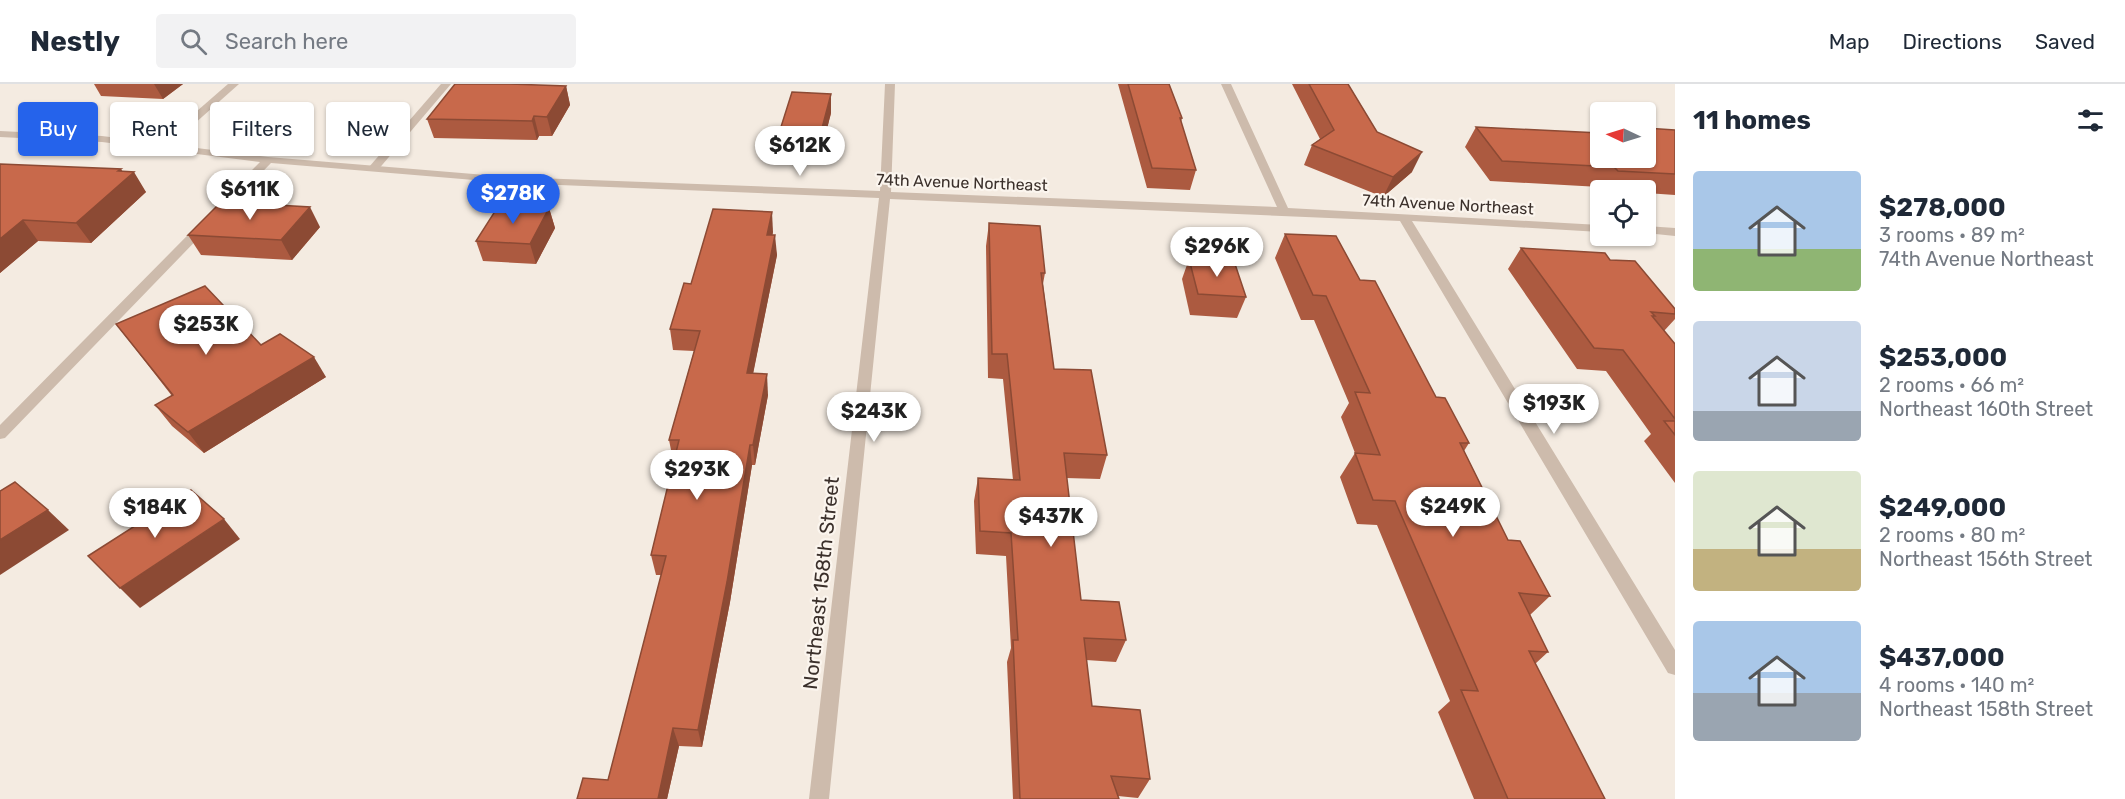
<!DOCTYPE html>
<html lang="en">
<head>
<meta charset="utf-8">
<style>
	:root { --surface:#fff; --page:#f2f2f3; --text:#1f2937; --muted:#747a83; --line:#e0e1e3; --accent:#2563eb }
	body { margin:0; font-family:Rubik,sans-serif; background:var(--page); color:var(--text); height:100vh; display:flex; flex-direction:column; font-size:22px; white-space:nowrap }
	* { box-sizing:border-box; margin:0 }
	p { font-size:20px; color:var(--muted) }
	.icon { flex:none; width:33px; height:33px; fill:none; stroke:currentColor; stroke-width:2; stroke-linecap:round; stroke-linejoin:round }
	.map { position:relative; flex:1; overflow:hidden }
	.drawer { display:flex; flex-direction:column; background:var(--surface); width:450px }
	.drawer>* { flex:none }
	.top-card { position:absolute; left:18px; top:18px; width:570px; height:54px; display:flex; gap:12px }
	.needle { width:39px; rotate:274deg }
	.fabs { position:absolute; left:1590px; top:18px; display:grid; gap:12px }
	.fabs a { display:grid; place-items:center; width:66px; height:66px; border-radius:6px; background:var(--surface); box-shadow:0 2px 4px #0004; font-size:30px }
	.price { position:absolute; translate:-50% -51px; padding:0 14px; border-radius:21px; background:#fff; color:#222; font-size:20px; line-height:39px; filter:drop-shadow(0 2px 3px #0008) }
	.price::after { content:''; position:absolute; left:50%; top:36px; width:18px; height:14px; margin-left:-9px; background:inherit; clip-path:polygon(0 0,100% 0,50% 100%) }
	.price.selected { background:var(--accent); color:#fff }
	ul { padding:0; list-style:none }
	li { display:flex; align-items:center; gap:18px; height:150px; padding:0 18px }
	li span { display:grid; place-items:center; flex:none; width:168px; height:120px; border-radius:6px; color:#555 }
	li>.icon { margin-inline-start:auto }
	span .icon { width:72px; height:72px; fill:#fffc; stroke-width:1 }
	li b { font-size:26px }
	h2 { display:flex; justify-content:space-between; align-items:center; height:72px; padding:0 18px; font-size:26px }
	.pill { padding:0 21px; border-radius:6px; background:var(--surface); box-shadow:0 2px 4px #0004; font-size:21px; line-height:54px }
	.pill.selected { background:var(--accent); color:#fff }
	header { display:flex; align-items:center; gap:36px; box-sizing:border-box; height:84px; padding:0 30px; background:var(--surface); border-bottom:2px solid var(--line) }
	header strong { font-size:28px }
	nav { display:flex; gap:33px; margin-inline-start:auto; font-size:21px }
	.search { width:420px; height:54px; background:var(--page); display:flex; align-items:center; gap:15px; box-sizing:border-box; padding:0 21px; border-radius:6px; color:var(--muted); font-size:22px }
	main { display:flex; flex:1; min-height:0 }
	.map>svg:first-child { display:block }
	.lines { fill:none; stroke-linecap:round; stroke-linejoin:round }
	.lane { fill:#cdbbac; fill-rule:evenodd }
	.street { fill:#cdbbac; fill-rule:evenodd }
	.wall { fill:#ac5a40 }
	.shaded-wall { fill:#8c4a34 }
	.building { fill:#c8694b; stroke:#8c4a34; stroke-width:1.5 }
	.labels { text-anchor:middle; stroke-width:4.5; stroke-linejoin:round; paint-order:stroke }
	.far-street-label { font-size:16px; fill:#3b302b; stroke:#fbf5ee }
	.street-label { font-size:20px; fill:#3b302b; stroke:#fbf5ee }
</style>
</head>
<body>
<header>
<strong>Nestly</strong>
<div class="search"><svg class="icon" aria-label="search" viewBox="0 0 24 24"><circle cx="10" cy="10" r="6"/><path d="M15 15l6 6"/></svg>Search here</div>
<nav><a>Map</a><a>Directions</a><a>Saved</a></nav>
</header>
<main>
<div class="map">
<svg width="1675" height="715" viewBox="0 0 1675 715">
	<rect width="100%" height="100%" fill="#f4ebe1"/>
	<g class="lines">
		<g class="lane">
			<polygon points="228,0 239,0 166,65 158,65 158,61"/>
			<polygon points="441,0 451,0 377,87 369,87 369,83"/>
		</g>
		<g class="street">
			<polygon points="885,0 895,0 891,108 1277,123 1221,0 1231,0 1288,124 1600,141 1600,148 1412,137 1675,566 1675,591 1668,589 1400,137 890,115 829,715 809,715 879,114 510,99 271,79 5,354 0,355 0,341 260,78 102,58 0,53 0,47 102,52 268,73 510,93 880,107"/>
			<polygon points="1646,142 1675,144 1675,152 1646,149"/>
		</g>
	</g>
	<g class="wall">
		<polygon points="94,0 183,0 163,15 101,12"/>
		<polygon points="455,0 527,0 527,1 566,2 570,21 552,52 539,52 537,56 434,54 427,35"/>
		<polygon points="1118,0 1169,0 1182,34 1181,38 1196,86 1190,106 1147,104"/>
		<polygon points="1292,0 1348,0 1377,48 1412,88 1383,113 1304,81 1312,61 1320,55"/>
		<polygon points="831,29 821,68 781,65 780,46"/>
		<polygon points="1476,43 1600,74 1675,46 1675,111 1646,109 1646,106 1603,106 1600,103 1490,97 1465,63"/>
		<polygon points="0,80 122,87 146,108 91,159 38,157 0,189"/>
		<polygon points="549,124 555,144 536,180 483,177 476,157"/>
		<polygon points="989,139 1045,189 1043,200 1054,285 1107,371 1100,395 1066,394 1081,516 1126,556 1116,578 1086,576 1092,622 1150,695 1138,714 1118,712 1119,715 1013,715 1007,578 1011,564 1006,472 976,470 974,417 978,394 1013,396 1003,295 988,294 986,162"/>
		<polygon points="320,143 292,176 201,171 188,151"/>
		<polygon points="773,148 772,151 777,171 753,289 768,311 755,381 752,381 730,518 702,663 679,662 667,715 577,715 608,696 661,491 656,491 651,471 674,376 673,376 669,356 694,267 673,266 670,245"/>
		<polygon points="1285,150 1360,196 1436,313 1469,359 1464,367 1508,456 1550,512 1530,531 1548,568 1535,580 1605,715 1474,715 1438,628 1450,617 1377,441 1357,440 1340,393 1355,369 1341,333 1349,319 1314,236 1301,236 1275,174"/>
		<polygon points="1521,164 1610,176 1675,225 1675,235 1664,247 1675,260 1675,399 1644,357 1651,350 1606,287 1577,285 1508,185"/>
		<polygon points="1189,175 1246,213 1237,234 1190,231 1182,195"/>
		<polygon points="116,240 261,261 326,293 204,369 172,342 155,321 172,312"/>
	</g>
	<g class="shaded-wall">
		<polygon points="154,0 183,0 163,15"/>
		<polygon points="566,2 570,21 552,52 547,33"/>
		<polygon points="831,10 831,29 821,68 821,48"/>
		<polygon points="534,32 539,52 537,56 532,37"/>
		<polygon points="1422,68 1412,88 1383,113 1393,93"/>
		<polygon points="121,85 127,94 134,88 146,108 91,159 76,139"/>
		<polygon points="310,123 320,143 292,176 281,156"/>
		<polygon points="549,124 555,144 536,180 530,160"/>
		<polygon points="772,128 773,148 769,171 767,151"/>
		<polygon points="23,136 38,157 0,189 0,155"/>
		<polygon points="775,151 777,171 749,310 747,289"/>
		<polygon points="314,273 326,293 204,369 188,348"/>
		<polygon points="767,290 768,311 755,381 753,361"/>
		<polygon points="750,361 752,381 730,518 702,663 698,646"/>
		<polygon points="48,426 69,446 0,491 0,456"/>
		<polygon points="224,435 240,455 140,524 120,504"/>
		<polygon points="673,644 679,662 667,715 658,715"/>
	</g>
	<g class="building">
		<polygon points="455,0 510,0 566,2 547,33 534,32 532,37 427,35"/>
		<polygon points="1128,0 1169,0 1182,34 1180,34 1196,86 1152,84"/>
		<polygon points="1309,0 1348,0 1377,48 1422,68 1393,93 1312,61 1334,46"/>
		<polygon points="792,8 831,10 821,48 780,46"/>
		<polygon points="1476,43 1600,49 1600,74 1646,74 1646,44 1675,46 1675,90 1618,87 1614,83 1502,77"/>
		<polygon points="0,80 121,85 118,87 134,88 76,139 23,136 0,155"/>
		<polygon points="221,118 310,123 281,156 188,151"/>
		<polygon points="499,121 549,124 530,160 476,157"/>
		<polygon points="713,125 772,128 767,151 775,151 747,289 767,290 753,361 750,361 727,498 698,646 673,644 658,715 577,715 583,694 608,696 666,472 651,471 679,356 669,356 700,247 670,245 684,199 691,200"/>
		<polygon points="989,139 1040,142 1045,189 1041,189 1054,285 1091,286 1107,371 1064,369 1081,516 1119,518 1126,556 1084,554 1092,622 1140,626 1150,695 1111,692 1119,715 1020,715 1013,556 1018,556 1011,449 980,447 978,394 1020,396 1007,270 992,270"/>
		<polygon points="1285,150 1336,152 1360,196 1375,197 1436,313 1445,314 1469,359 1460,359 1508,456 1520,457 1550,512 1519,509 1548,568 1529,567 1605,715 1508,715 1461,606 1478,607 1395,417 1373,416 1355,369 1380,371 1355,308 1370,309 1326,212 1313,211"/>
		<polygon points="1521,164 1605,169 1610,176 1635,177 1675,225 1675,230 1651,228 1655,232 1652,232 1675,260 1675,335 1623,266 1594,264"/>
		<polygon points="1189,175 1234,177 1246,213 1198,210"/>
		<polygon points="205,202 261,261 280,250 314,273 188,348 155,321 173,311 116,240"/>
		<polygon points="1664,337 1675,337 1675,351"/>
		<polygon points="15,398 48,426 0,456 0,407"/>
		<polygon points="191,406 224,435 120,504 88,472"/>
	</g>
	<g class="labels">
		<g class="far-street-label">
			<text transform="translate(962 98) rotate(2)" y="6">74th Avenue Northeast</text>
			<text transform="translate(1448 120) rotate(3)" y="6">74th Avenue Northeast</text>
		</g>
		<g class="street-label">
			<text transform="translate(821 499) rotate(-84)" y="7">Northeast 158th Street</text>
		</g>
	</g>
</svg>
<div class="fabs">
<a><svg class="needle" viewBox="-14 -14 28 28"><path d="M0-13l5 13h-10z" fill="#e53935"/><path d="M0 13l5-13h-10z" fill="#747a83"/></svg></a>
<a><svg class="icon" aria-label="locate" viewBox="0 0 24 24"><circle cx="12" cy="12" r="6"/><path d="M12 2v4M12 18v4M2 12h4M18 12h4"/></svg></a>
</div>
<b class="price" style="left:800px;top:93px">$612K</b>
<b class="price" style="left:250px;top:137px">$611K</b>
<b class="price selected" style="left:513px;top:141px">$278K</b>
<b class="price" style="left:1217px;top:194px">$296K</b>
<b class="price" style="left:206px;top:272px">$253K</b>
<b class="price" style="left:1554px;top:351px">$193K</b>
<b class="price" style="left:874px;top:359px">$243K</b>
<b class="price" style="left:697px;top:417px">$293K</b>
<b class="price" style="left:1453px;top:454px">$249K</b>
<b class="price" style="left:155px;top:455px">$184K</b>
<b class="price" style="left:1051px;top:464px">$437K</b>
<div class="top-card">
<a class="pill selected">Buy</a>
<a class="pill">Rent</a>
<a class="pill">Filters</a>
<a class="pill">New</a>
</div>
</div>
<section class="drawer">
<h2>11 homes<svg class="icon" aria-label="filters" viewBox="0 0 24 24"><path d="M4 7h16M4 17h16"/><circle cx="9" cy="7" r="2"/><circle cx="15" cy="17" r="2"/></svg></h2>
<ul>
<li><span style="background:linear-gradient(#a9c7e8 65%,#8fb573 0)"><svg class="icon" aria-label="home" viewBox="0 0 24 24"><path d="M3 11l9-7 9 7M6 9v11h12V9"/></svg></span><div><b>$278,000</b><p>3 rooms · 89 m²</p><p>74th Avenue Northeast</p></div></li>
<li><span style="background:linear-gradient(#c9d6e8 75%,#9aa5b1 0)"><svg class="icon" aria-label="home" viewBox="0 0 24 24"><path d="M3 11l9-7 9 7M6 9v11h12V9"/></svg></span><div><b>$253,000</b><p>2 rooms · 66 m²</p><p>Northeast 160th Street</p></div></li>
<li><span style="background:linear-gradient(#dfe7d0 65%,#c2b280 0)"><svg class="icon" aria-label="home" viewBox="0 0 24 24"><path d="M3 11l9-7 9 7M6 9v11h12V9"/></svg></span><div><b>$249,000</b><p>2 rooms · 80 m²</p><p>Northeast 156th Street</p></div></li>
<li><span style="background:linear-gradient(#a9c7e8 60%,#9aa5b1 0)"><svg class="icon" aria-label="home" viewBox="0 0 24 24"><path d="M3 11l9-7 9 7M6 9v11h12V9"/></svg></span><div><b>$437,000</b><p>4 rooms · 140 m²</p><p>Northeast 158th Street</p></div></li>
</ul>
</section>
</main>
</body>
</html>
